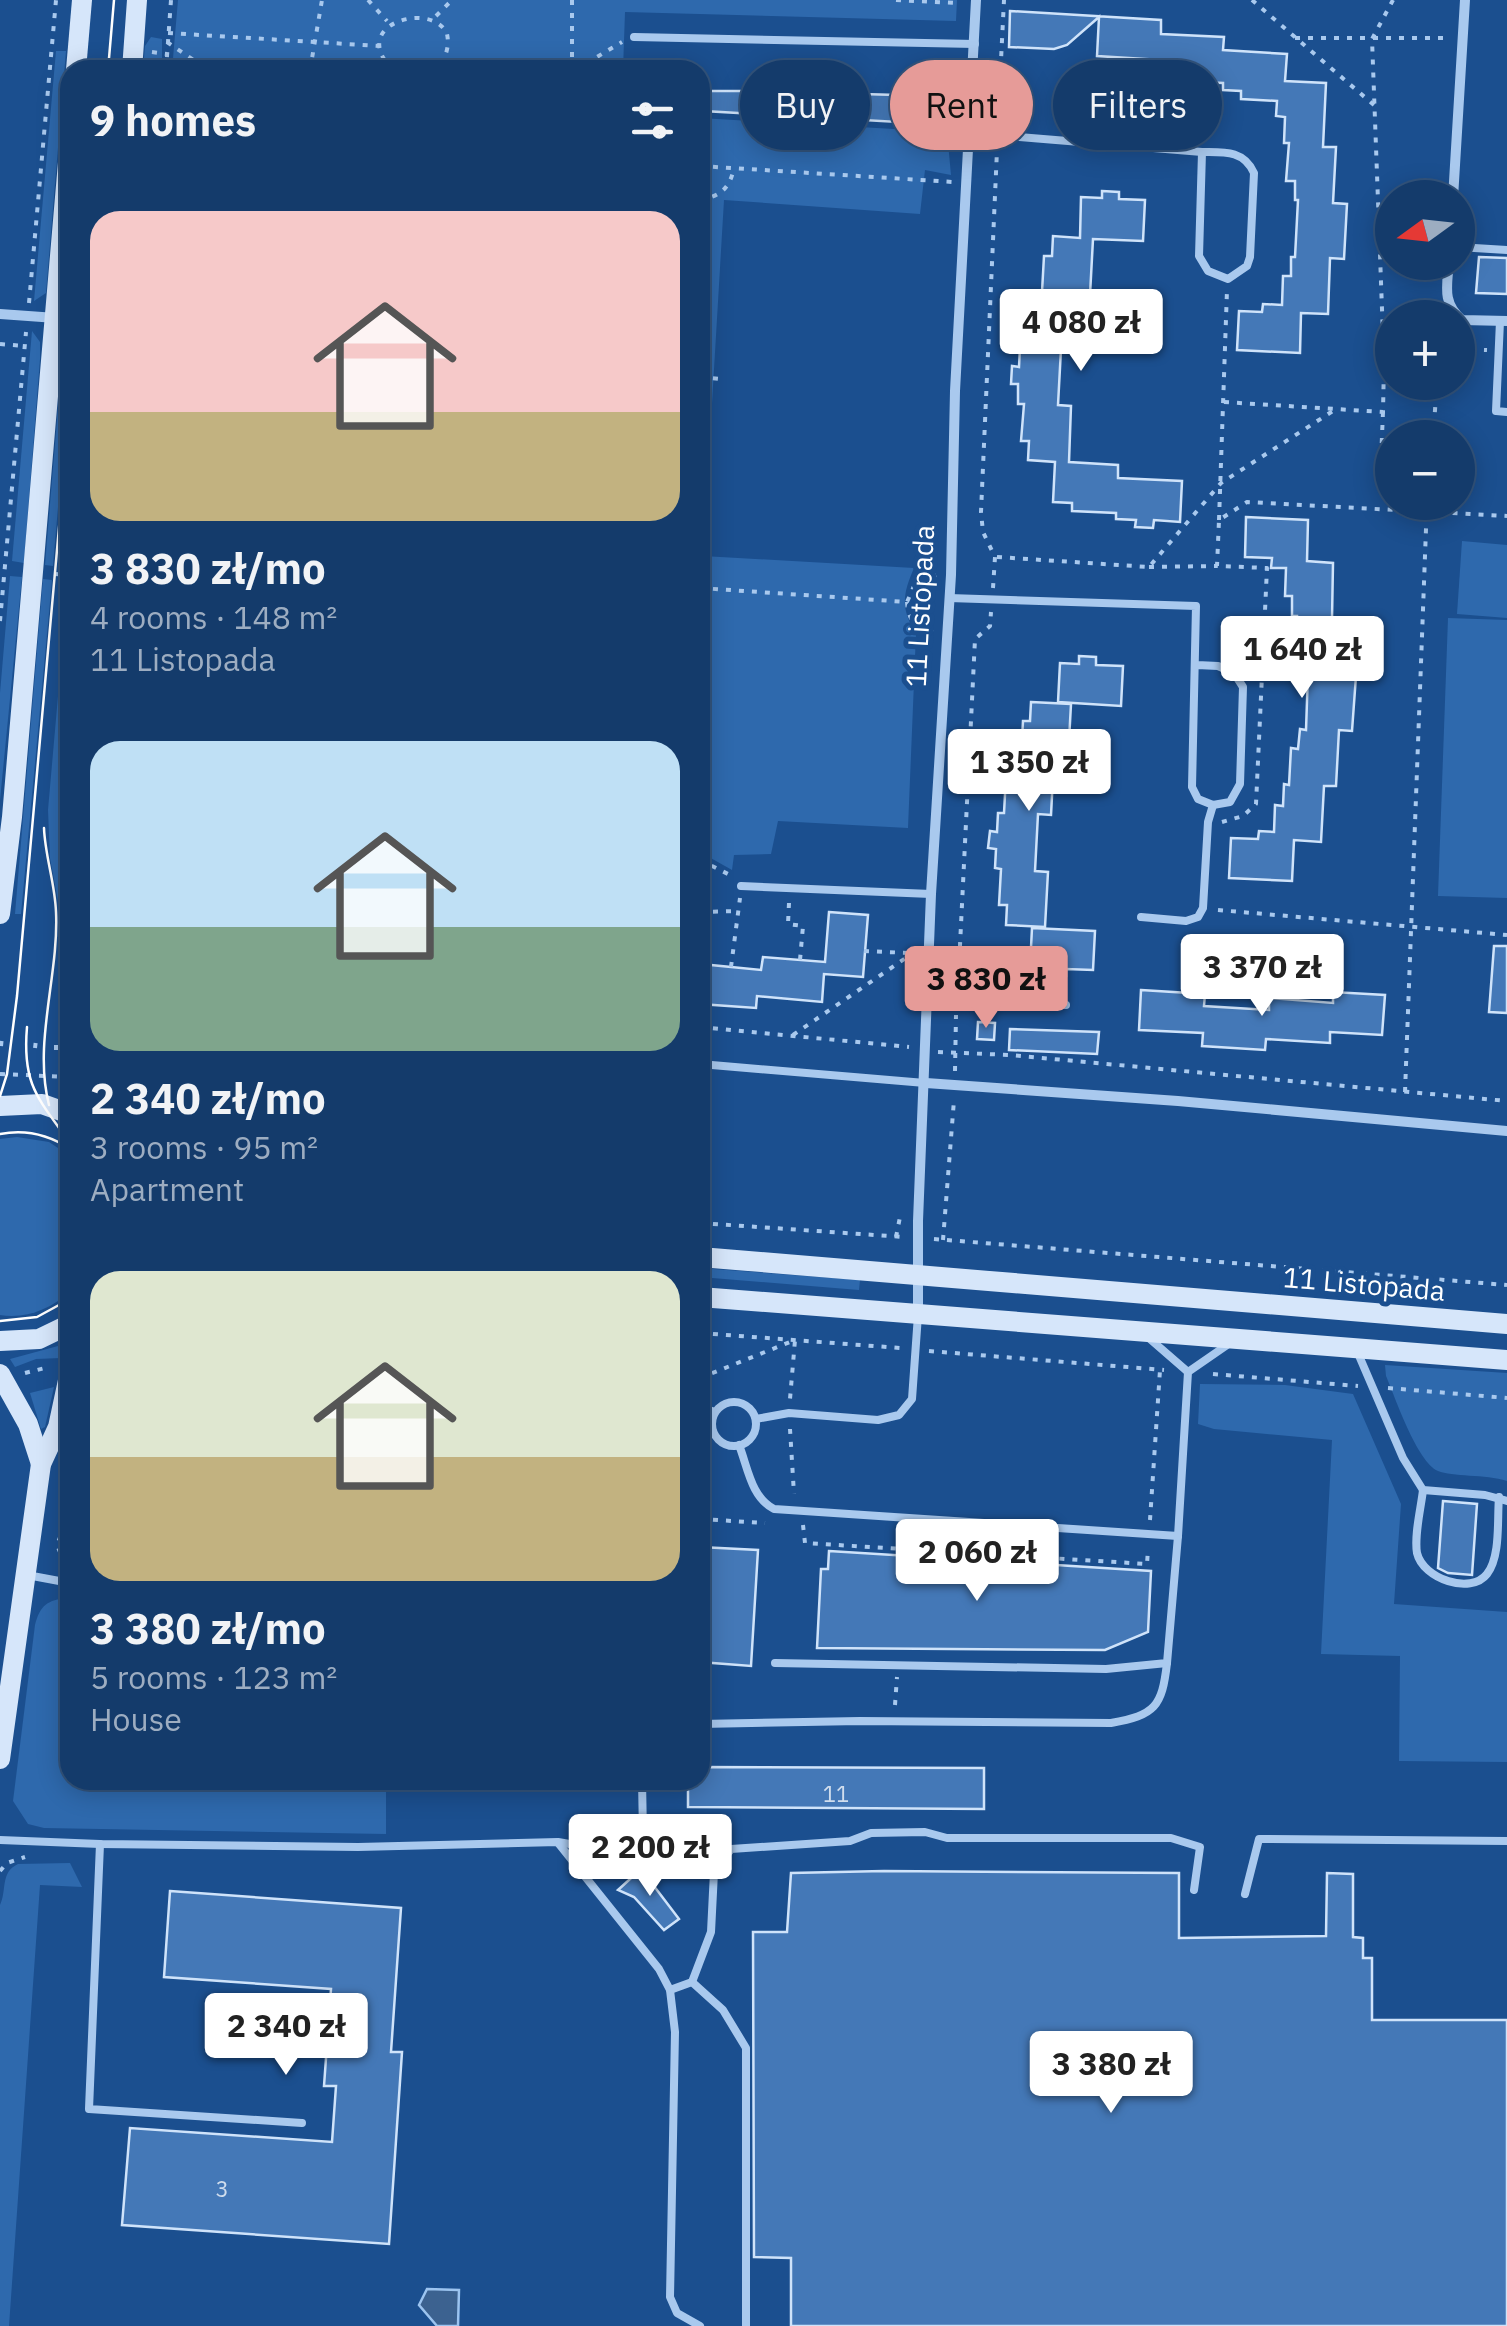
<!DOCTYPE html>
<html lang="en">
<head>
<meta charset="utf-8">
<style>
	:root { --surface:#143b6b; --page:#214673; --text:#f1f3f6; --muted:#9dadc1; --line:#33557e; --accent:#e69b98 }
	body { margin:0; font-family:"IBM Plex Sans",sans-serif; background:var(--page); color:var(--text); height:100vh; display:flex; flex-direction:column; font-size:38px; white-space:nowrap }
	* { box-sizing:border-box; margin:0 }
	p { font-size:32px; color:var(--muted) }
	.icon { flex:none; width:55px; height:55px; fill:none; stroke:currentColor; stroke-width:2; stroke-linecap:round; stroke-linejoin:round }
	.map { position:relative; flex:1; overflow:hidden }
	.panel { position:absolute; left:60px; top:60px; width:650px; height:1730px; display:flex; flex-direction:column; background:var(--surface); border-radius:30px; box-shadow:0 5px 25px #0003,0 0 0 2px var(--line) }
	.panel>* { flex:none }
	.guide { position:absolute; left:740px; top:60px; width:615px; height:90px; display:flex; gap:20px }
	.needle { width:65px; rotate:255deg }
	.fabs { position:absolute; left:1375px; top:180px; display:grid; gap:20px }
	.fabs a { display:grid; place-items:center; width:100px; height:100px; border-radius:50%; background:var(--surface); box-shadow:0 5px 25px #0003,0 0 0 2px var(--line); font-size:50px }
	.price { position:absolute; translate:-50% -85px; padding:0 22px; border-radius:10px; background:#fff; color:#222; font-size:32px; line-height:65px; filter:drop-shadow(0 2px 5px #0008) }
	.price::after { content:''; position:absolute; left:50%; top:60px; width:30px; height:22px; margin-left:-15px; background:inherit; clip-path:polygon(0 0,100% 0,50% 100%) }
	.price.current { background:var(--accent); color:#111 }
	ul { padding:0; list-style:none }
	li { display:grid; align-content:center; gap:20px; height:530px; padding:0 30px }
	li span { display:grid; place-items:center; height:310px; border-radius:30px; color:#555 }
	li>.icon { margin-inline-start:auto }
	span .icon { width:180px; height:180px; fill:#fffc; stroke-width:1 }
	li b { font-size:42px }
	h2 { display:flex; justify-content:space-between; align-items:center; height:120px; padding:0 30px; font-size:42px }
	.tag { padding:0 35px; border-radius:45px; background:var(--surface); box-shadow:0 5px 25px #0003,0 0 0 2px var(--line); font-size:35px; line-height:90px }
	.tag.current { background:var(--accent); color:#111 }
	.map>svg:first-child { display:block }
	.green { fill:#2e69ad }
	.water { fill:#3c6290; stroke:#9cc4f0; stroke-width:2.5 }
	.building { fill:#4478b7; stroke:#cfe3fa; stroke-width:2.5 }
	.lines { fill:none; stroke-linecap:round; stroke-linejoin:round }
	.path { stroke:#a9c9ee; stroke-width:4; stroke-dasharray:5 8; stroke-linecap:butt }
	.lane { stroke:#a9c9ee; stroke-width:8 }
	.street { stroke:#a9c9ee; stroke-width:10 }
	.secondary { stroke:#d6e6fa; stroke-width:20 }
	.tram { stroke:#fff; stroke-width:2.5 }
	.labels { text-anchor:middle; stroke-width:10; stroke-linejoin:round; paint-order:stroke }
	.number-label { font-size:22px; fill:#d0dded }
	.street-label { font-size:28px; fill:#fff; stroke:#1b4f8f }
</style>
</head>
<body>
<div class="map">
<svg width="1507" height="2326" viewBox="0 0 1507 2326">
	<rect width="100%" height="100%" fill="#1b4f8f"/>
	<g class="green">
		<polygon points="178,0 957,0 956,21 625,12 623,70 172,70"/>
		<polygon points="151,37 162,39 162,70 143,70 145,46"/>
		<polygon points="56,51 66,51 46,293 34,301"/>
		<path d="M700,118L947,132L951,175L925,170L920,214L724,200L703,556L914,568C903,593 900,609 916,633L908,828L778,821L771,854L734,855L732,870L700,852Z"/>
		<polygon points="32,331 40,342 40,359 24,563 12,561"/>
		<polygon points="70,332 70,366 53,566 45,565 63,347"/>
		<polygon points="1462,541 1507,545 1507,618 1457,614"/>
		<polygon points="10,576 22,577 0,800 0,693"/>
		<polygon points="43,579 52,580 21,914 15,914"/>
		<polygon points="68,582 70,655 59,788 68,908 67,917 61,917 50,858 48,810"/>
		<polygon points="1448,618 1507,620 1507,898 1438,896"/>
		<path d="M17,1137L49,1142L70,1156V1292C50,1309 27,1319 0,1315V1139Z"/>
		<polygon points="700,1268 860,1280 859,1290 700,1277"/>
		<polygon points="58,1346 63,1347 61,1358 36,1359 15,1367 10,1359"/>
		<path d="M1385,1365L1507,1373V1481C1485,1474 1452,1477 1438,1471C1417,1462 1395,1397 1386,1376Z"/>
		<polygon points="1200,1384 1285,1385 1353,1394 1401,1504 1394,1604 1507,1612 1507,1762 1399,1761 1400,1656 1321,1654 1332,1440 1214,1429 1198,1424"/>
		<polygon points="54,1387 45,1427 41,1429 30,1393"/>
		<path d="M67,1598L70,1599V1780H386V1834L44,1828L28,1824L13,1801L35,1625C40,1605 48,1600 67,1598Z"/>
		<path d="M70,1863L82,1887L40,1885L9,2326H0V1905C7,1891 0,1872 18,1864Z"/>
	</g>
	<polygon class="water" points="427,2289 459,2290 458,2326 437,2326 419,2305"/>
	<g class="building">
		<polygon points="1010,11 1161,20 1161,34 1224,37 1223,50 1287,54 1285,81 1326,83 1323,147 1336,147 1333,203 1347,204 1344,259 1330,258 1328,314 1301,313 1300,353 1237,350 1239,311 1262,312 1263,304 1282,305 1283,276 1291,276 1291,257 1295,257 1298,200 1295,200 1295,181 1286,181 1289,143 1284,143 1285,117 1276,116 1277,101 1241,99 1241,91 1223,90 1223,83 1175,81 1175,74 1159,73 1160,60 1097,56 1099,17 1067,45 1054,49 1009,47"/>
		<polygon points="782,67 832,70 832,85 862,87 862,94 934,96 933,124 704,111 704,91 780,91"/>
		<polygon points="1102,191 1119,192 1119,199 1145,200 1143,241 1093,239 1090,295 1077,294 1074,350 1061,349 1058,405 1071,406 1069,462 1118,465 1118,478 1182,481 1180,522 1154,520 1153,528 1135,527 1136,520 1116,519 1116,513 1072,511 1072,503 1053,502 1055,462 1028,460 1029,441 1021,441 1024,404 1018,404 1018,384 1011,384 1012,366 1019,367 1020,347 1026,348 1028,311 1036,311 1037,292 1042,292 1044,256 1052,256 1053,236 1080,238 1081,197 1102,198"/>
		<polygon points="1479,257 1507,258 1507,294 1476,293"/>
		<polygon points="1246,517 1308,520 1307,561 1333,563 1332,619 1344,619 1342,675 1356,676 1352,731 1339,730 1336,786 1324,786 1321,842 1294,840 1292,881 1229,878 1231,838 1258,839 1259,831 1274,832 1275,805 1283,806 1284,784 1289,785 1291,748 1298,749 1300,729 1306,730 1308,672 1302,672 1303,653 1296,653 1297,616 1292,616 1292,596 1285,596 1286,568 1271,568 1272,558 1245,557"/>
		<polygon points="1079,656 1096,657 1096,665 1123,666 1121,706 1058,702 1060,663 1079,664"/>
		<polygon points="1031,702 1071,704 1068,759 1054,758 1051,815 1038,814 1035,871 1048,872 1045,927 1006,925 1007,905 999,905 1001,869 995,868 996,849 988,848 990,831 997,832 998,813 1004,813 1006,776 1014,776 1015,757 1021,758 1023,721 1030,721"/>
		<polygon points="829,912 868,915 863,977 824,974 822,1002 757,996 756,1008 700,1004 700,964 761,970 763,957 825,962"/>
		<polygon points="1032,928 1095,931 1093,970 1066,969 1066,976 1049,976 1049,968 1030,967"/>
		<polygon points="1494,946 1507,946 1507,1013 1489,1012"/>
		<polygon points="1141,990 1205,994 1204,1006 1269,1010 1269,998 1333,1003 1333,992 1385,995 1382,1035 1330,1032 1330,1043 1266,1039 1265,1050 1202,1046 1203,1033 1139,1030"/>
		<polygon points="978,1022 995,1023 994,1040 977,1039"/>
		<polygon points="1010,1029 1099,1032 1097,1054 1009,1050"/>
		<polygon points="1443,1501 1477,1504 1472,1575 1448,1573 1438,1568"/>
		<polygon points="700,1547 758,1550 751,1666 700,1662"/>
		<polygon points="829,1551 1151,1571 1148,1632 1105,1650 817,1648 821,1569 828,1569"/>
		<polygon points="700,1767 984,1768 984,1809 688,1807 688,1780 700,1780"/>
		<polygon points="641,1869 679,1919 664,1930 634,1897 618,1890"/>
		<polygon points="884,1871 1179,1873 1179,1938 1326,1936 1327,1873 1353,1874 1353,1937 1363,1938 1363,1958 1372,1958 1372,2020 1507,2020 1507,2326 791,2326 791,2258 754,2257 753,1932 787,1932 791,1873"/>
		<polygon points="170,1891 401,1908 391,2052 402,2052 389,2244 122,2225 130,2128 332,2142 336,2086 324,2086 331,1989 164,1977"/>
	</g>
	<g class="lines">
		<g class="path">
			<polyline points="368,0 387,21"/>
			<polyline points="572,0 572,70"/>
			<polyline points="896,0 956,3"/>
			<polyline points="1252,0 1375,106"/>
			<polyline points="436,16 452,0"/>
			<polyline points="168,33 380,46"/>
			<polyline points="1295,38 1445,38"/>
			<polyline points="167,42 208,70"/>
			<polyline points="152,52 167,54"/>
			<polyline points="166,70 171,0"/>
			<polyline points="310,70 322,0"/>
			<path d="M393,70C346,24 433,0 447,34C450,48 445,61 434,70"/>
			<polyline points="575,70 622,42"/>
			<polyline points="998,121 1004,0"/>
			<polyline points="700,166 953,182"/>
			<path d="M700,201C719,195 729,191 734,168"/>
			<polyline points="29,303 56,0"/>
			<polyline points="0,344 25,346"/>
			<polyline points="1458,349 1487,350"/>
			<polyline points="700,377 721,379"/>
			<polyline points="1224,402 1383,412 1384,363 1372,39 1393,0"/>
			<polyline points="1383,412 1381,460 1392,461"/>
			<polyline points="1433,438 1437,382"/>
			<polyline points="1219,520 1227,290"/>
			<polyline points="997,557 1149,567 1221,483 1336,409"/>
			<polyline points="700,564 706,574 707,589"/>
			<polyline points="1149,567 1217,566"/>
			<polyline points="54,574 70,575"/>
			<polyline points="700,588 907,602 914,586 936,575"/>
			<polyline points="993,588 995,557 983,532 981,512 997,150"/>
			<path d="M907,602C908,619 915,629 933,632"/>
			<polyline points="0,621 26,332"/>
			<polyline points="1222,822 1243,816 1256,804 1267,568 1217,566 1219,520 1247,502 1507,516"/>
			<polyline points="700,860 730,875"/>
			<polyline points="789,903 788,924 803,926 800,960"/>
			<polyline points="1218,910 1507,935"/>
			<polyline points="700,912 739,911"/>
			<polyline points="864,951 909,953"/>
			<polyline points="731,967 740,898"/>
			<polyline points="958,986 975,639 990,626 991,612"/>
			<polyline points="700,1027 909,1047"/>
			<polyline points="793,1035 913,953"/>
			<polyline points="1,1046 2,1037"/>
			<polyline points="35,1048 36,1040"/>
			<polyline points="56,1050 56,1041"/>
			<polyline points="938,1052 1010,1055 1507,1101"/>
			<polyline points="955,1071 956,1015"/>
			<polyline points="0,1074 70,1077"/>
			<polyline points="1405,1092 1427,502"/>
			<polyline points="700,1223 904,1237"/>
			<polyline points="896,1237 901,1212"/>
			<polyline points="934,1239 1507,1285"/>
			<polyline points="943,1240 954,1100"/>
			<polyline points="700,1333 900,1348"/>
			<polyline points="929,1351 1164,1370"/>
			<polyline points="25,1373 49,1367"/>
			<polyline points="1213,1374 1358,1386"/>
			<polyline points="700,1378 795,1340 790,1399"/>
			<polyline points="1388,1388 1507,1398"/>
			<polyline points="790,1429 794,1494"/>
			<polyline points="70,1512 57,1545 63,1559 70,1565"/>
			<polyline points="700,1519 765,1523"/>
			<polyline points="1150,1520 1160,1370"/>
			<polyline points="803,1525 805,1543 1147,1564 1148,1549"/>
			<polyline points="895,1705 897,1677"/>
			<polyline points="0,1871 7,1863 25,1857"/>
		</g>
		<g class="lane">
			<polyline points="634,37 975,44"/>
			<path d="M970,133L1202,152L1199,256L1208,271L1228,279L1247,266L1250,257L1254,173C1244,150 1224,152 1202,152"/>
			<polyline points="1458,247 1507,250"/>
			<polyline points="1500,321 1496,411 1507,412"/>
			<polyline points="949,598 1196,606 1192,787 1198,799 1213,805 1230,802 1240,784 1243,687 1234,673 1218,666 1197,665"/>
			<polyline points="741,886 931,894"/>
			<polyline points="1141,917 1186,921 1198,917 1203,908 1208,822 1213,805"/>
			<polyline points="929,999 1066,1005"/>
			<polyline points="700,1064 925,1083"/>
			<polyline points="1150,1339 1188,1372"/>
			<polyline points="1357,1351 1403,1458 1423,1490 1485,1495 1507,1501"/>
			<circle cx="734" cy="1424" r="22"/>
			<polyline points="700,1407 715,1412"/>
			<polyline points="756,1419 789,1413 878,1420 899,1415 912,1399 918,1315"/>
			<path d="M739,1445C748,1468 751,1497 774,1509L1178,1536L1167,1663L1106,1669L775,1663"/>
			<path d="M1423,1490C1421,1508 1414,1535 1417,1553C1423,1579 1471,1595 1487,1574C1501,1556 1497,1519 1499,1497"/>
			<polyline points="1178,1536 1188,1372 1230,1343"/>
			<polyline points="27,1575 70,1583"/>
			<path d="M700,1724L860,1721L1111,1723C1155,1715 1162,1707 1167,1663"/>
			<polyline points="0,1840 100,1844 358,1847 558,1842 610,1851 634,1845 643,1834 642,1780"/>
			<polyline points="100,1844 89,2109 302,2123"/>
			<polyline points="559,1844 659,1969 670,1990 675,2032 670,2297 677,2313 700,2326"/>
			<polyline points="1245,1894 1259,1839 1507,1841"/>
			<polyline points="692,1982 711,1932 714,1872 731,1849 850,1841 871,1833 925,1832 947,1838 1171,1838 1200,1847 1194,1890"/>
			<polyline points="670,1990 692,1982 723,2010 746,2048 746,2326"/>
		</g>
		<g class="street">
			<polyline points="1453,198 1465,0"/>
			<path d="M1449,262C1447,286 1442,303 1462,320L1507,321"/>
			<polyline points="0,314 70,319"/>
			<polyline points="926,1083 1178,1101 1507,1131"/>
			<polyline points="918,1314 918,1221 931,894 951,575 955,391 976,0"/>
		</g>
		<g class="secondary">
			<polyline points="76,70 82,0"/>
			<polyline points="132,70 137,0"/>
			<polyline points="0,914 12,817 70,139"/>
			<polyline points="0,1106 42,1104 70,1114"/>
			<polyline points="700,1257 1507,1324"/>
			<polyline points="700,1297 1507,1360"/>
			<polyline points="0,1341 39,1339 70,1324"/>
			<polyline points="0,1374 28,1424 41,1464"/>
			<polyline points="0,1759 41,1464 58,1427 70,1371"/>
		</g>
		<g class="tram">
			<polyline points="108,70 114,0"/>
			<path d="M44,828C45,856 55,883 56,912C59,975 33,1043 49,1105"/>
			<path d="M27,1027C22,1085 38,1098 70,1143"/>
			<polyline points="0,1096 7,1074 17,996 70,405"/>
			<path d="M0,1134C26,1129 48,1134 70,1149"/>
			<polyline points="0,1321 37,1317 70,1299"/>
		</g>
	</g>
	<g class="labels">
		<g class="number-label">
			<text x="836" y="1802">11</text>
			<text x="222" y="2197">3</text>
		</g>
		<g class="street-label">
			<text transform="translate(920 606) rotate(-87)" y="10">11 Listopada</text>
			<text transform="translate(1364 1284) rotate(5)" y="10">11 Listopada</text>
		</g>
	</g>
</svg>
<div class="fabs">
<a><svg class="needle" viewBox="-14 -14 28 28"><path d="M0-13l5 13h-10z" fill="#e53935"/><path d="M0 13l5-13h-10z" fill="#9dadc1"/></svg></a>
<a>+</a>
<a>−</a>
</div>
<b class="price" style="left:1081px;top:374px">4 080 zł</b>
<b class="price" style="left:1302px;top:701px">1 640 zł</b>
<b class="price" style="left:1029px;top:814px">1 350 zł</b>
<b class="price" style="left:1262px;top:1019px">3 370 zł</b>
<b class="price current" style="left:986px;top:1031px">3 830 zł</b>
<b class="price" style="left:977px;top:1604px">2 060 zł</b>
<b class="price" style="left:650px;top:1899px">2 200 zł</b>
<b class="price" style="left:286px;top:2078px">2 340 zł</b>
<b class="price" style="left:1111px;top:2116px">3 380 zł</b>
<div class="guide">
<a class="tag">Buy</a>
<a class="tag current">Rent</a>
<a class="tag">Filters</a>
</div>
<section class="panel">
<h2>9 homes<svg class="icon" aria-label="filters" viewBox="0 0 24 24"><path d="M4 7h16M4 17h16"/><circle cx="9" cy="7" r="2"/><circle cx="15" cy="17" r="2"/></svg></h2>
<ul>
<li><span style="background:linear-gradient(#f6c9c9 65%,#c2b280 0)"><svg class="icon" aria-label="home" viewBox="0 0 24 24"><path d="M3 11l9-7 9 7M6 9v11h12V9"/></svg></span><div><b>3 830 zł/mo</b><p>4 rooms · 148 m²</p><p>11 Listopada</p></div></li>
<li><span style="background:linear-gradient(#bfe0f5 60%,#7fa58c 0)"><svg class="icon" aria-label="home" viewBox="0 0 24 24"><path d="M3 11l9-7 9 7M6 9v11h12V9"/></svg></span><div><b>2 340 zł/mo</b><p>3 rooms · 95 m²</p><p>Apartment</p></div></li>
<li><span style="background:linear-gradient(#dfe7d0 60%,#c2b280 0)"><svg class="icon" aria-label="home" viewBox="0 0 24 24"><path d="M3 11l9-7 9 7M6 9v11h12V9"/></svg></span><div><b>3 380 zł/mo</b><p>5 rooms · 123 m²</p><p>House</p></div></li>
</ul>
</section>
</div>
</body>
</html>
